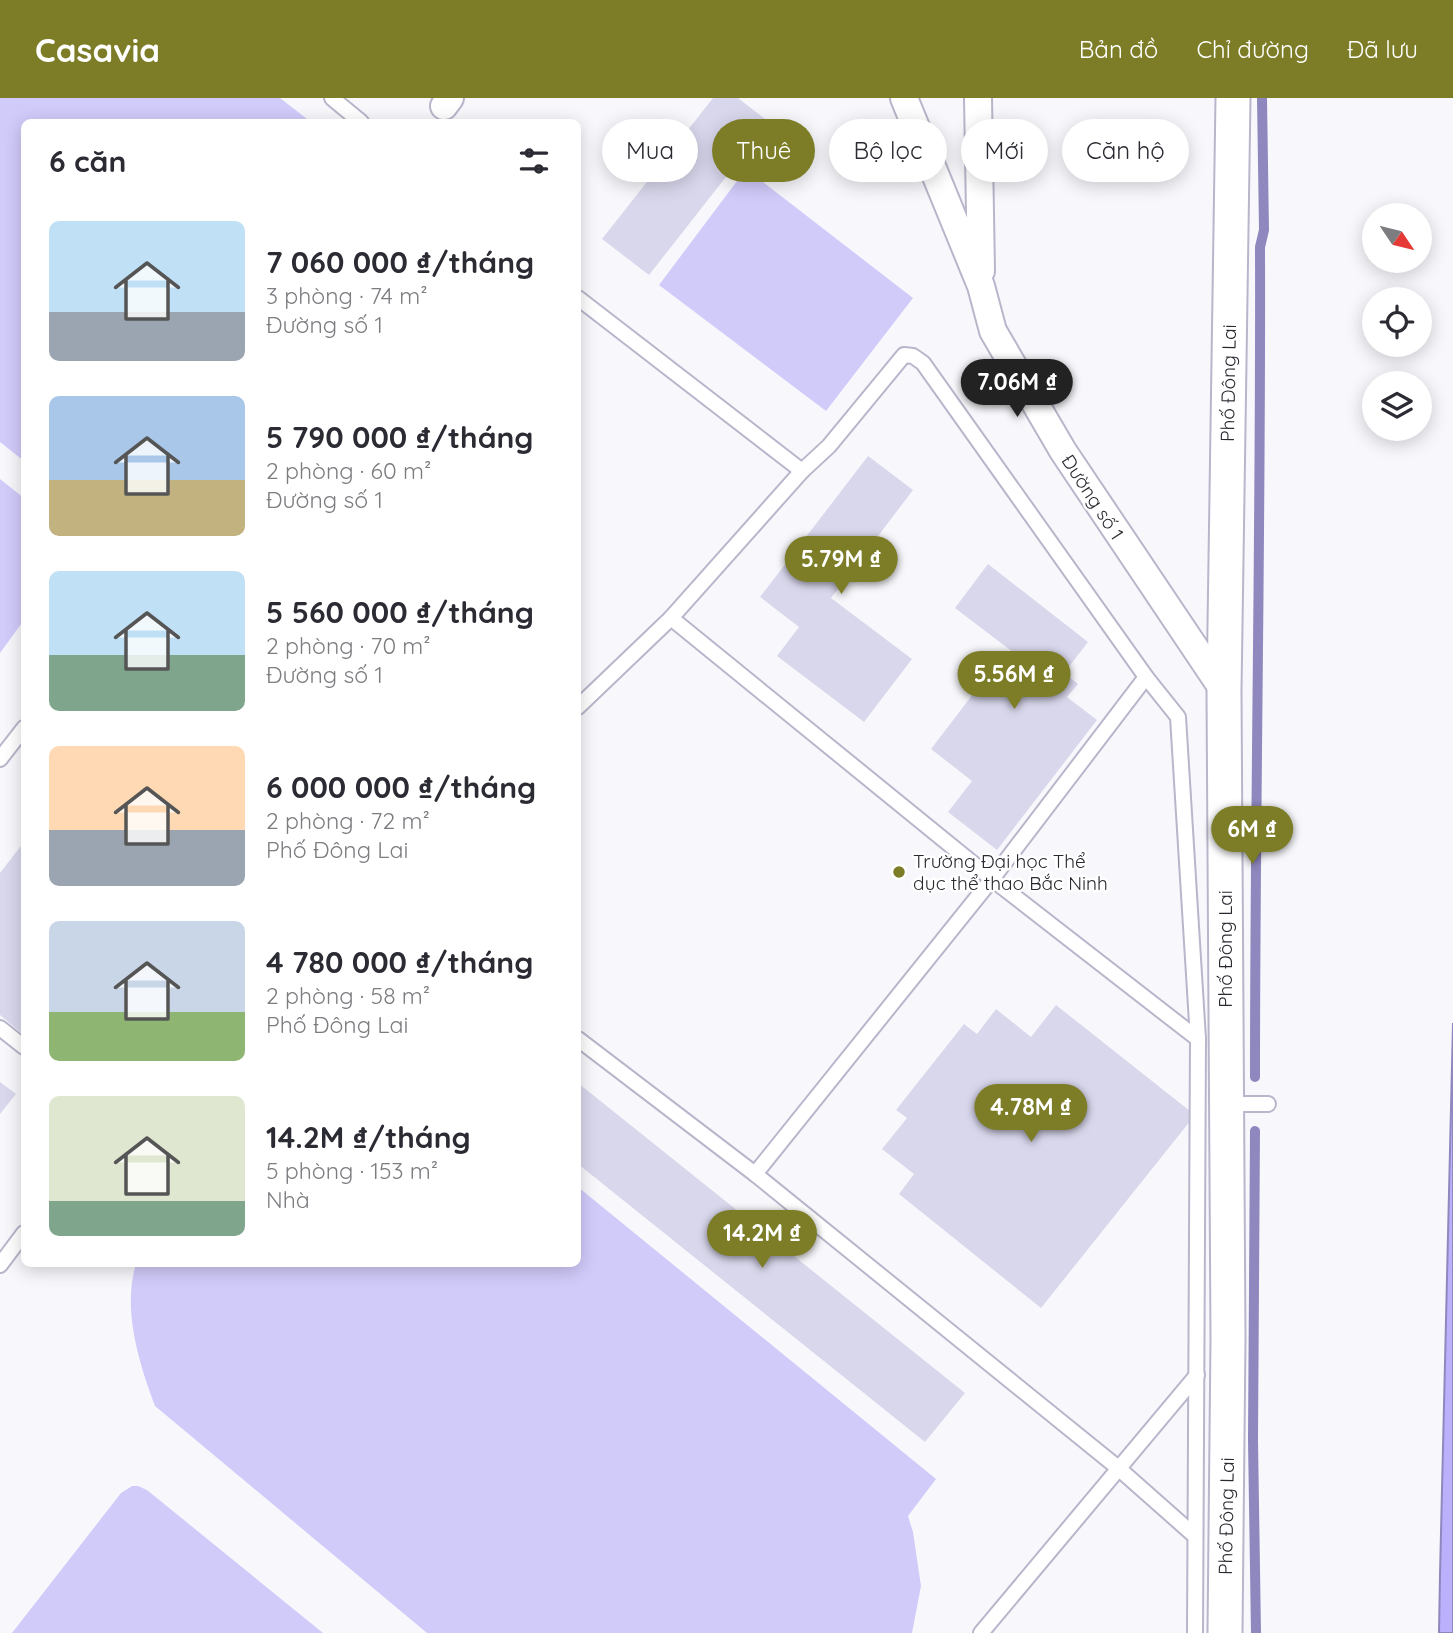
<!DOCTYPE html>
<html lang="vi">
<head>
<meta charset="utf-8">
<style>
	:root { --surface:#fff; --page:#f7f7f7; --text:#2b2b33; --muted:#7c7c81; --accent:#7c7d26 }
	body { margin:0; font-family:Quicksand,sans-serif; background:var(--page); color:var(--text); height:100vh; display:flex; flex-direction:column; font-size:26px; white-space:nowrap }
	* { box-sizing:border-box; margin:0 }
	p { font-size:23px; color:var(--muted) }
	.icon { flex:none; width:38px; height:38px; fill:none; stroke:currentColor; stroke-width:2; stroke-linecap:round; stroke-linejoin:round }
	.map { position:relative; flex:1; overflow:hidden }
	.side { position:absolute; left:21px; top:21px; width:560px; height:1148px; display:flex; flex-direction:column; background:var(--surface); border-radius:10px; box-shadow:0 4px 18px #0003 }
	.side>* { flex:none }
	.banner { position:absolute; left:602px; top:21px; width:665px; height:63px; display:flex; gap:14px }
	.needle { width:46px; rotate:125deg }
	.fabs { position:absolute; left:1362px; top:105px; display:grid; gap:14px }
	.fabs a { display:grid; place-items:center; width:70px; height:70px; border-radius:50%; background:var(--surface); box-shadow:0 4px 18px #0003; font-size:35px }
	.price { position:absolute; translate:-50% -60px; padding:0 16px; border-radius:24px; background:var(--accent); color:#fff; font-size:23px; line-height:46px; filter:drop-shadow(0 2px 4px #0008) }
	.price::after { content:''; position:absolute; left:50%; top:42px; width:21px; height:16px; margin-left:-10px; background:inherit; clip-path:polygon(0 0,100% 0,50% 100%) }
	.price.active { background:#222; color:#fff }
	ul { padding:0; list-style:none }
	li { display:flex; align-items:center; gap:21px; height:175px; padding:0 28px }
	li span { display:grid; place-items:center; flex:none; width:196px; height:140px; border-radius:10px; color:#555 }
	li>.icon { margin-inline-start:auto }
	span .icon { width:84px; height:84px; fill:#fffc; stroke-width:1 }
	li b { font-size:30px }
	h2 { display:flex; justify-content:space-between; align-items:center; height:84px; padding:0 28px; font-size:30px }
	.pill { padding:0 24px; border-radius:32px; background:var(--surface); box-shadow:0 4px 18px #0003; font-size:24px; line-height:63px }
	.pill.active { background:var(--accent); color:#fff }
	header { display:flex; align-items:center; gap:42px; box-sizing:border-box; height:98px; padding:0 35px; background:var(--accent); color:#fff }
	header strong { font-size:33px }
	nav { display:flex; gap:38px; margin-inline-start:auto; font-size:24px }
	.map>svg:first-child { display:block }
	.green { fill:#d1cbfa }
	.water { fill:#bab0fb; stroke:#8e88be; stroke-width:2 }
	.lines { fill:none; stroke-linecap:round; stroke-linejoin:round }
	.stream { stroke:#8e88be; stroke-width:10 }
	.building { fill:#d9d7ec }
	.service-casing { stroke:#b8b6ca; stroke-width:18 }
	.minor-casing { stroke:#b8b6ca; stroke-width:30 }
	.tertiary-casing { stroke:#b8b6ca; stroke-width:37 }
	.service { stroke:#fff; stroke-width:14 }
	.minor { stroke:#fff; stroke-width:26 }
	.tertiary { stroke:#fff; stroke-width:33 }
	.poi-dot { fill:#7c7d26; stroke:#fff; stroke-width:2.5 }
	.labels { text-anchor:middle; stroke-width:5; stroke-linejoin:round; paint-order:stroke }
	.street-label { font-size:19px; fill:#292930; stroke:#fff }
	.poi-label { font-size:19px; fill:#292930; stroke:#fff; text-anchor:start }
</style>
</head>
<body>
<header>
<strong>Casavia</strong>
<nav><a>Bản đồ</a><a>Chỉ đường</a><a>Đã lưu</a></nav>
</header>
<div class="map">
<svg width="1453" height="1535" viewBox="0 0 1453 1535">
	<rect width="100%" height="100%" fill="#f8f8fc"/>
	<g class="green">
		<polygon points="0,0 280,0 311,24 24,24 24,363 0,344"/>
		<polygon points="746,71 913,200 826,313 659,187"/>
		<polygon points="0,381 24,400 24,522 0,555"/>
		<path d="M578,1089L936,1381L908,1418L913,1434L921,1488L912,1535H427L155,1308C139,1265 122,1211 136,1166H578Z"/>
		<polygon points="132,1388 138,1388 147,1392 323,1535 12,1535 121,1395"/>
	</g>
	<polygon class="water" points="1453,925 1453,1535 1439,1535 1440,1477"/>
	<g class="lines">
		<g class="stream">
			<path d="M1255,979C1255,703 1261,426 1260,149L1264,132L1262,0"/>
			<polyline points="1255,1033 1253,1342 1256,1535"/>
		</g>
	</g>
	<g class="building">
		<polygon points="713,0 738,0 769,24 649,177 602,141"/>
		<polygon points="868,358 913,392 831,500 912,561 864,624 777,558 799,529 760,499"/>
		<polygon points="988,466 1088,544 1064,575 1078,586 1067,599 1097,622 997,752 948,714 972,683 931,651 983,583 993,590 1018,558 955,510"/>
		<polygon points="24,744 24,937 0,917 0,775"/>
		<polygon points="1056,907 1195,1017 1041,1210 899,1096 914,1076 882,1051 907,1020 896,1012 964,926 977,936 996,911 1031,939"/>
		<polygon points="0,984 16,996 0,1016"/>
		<polygon points="578,985 965,1295 925,1344 578,1066"/>
	</g>
	<g class="lines">
		<defs>
			<g id="service">
				<polyline points="332,0 361,24"/>
				<polyline points="578,200 802,373"/>
				<polyline points="671,520 992,781 1198,941"/>
				<polyline points="578,609 671,520 802,373 829,348 904,257 913,258 923,265 1146,579 1178,619 1198,941 1195,1535"/>
				<polyline points="0,661 24,630"/>
				<polyline points="0,930 24,949"/>
				<polyline points="578,941 755,1076 1117,1369 1195,1438"/>
				<polyline points="1227,1006 1268,1006"/>
				<polyline points="755,1076 992,781 1146,579"/>
				<polyline points="0,1167 24,1135"/>
				<polyline points="981,1535 1197,1277"/>
			</g>
			<g id="minor">
				<polyline points="904,0 981,188 993,233 1063,353 1224,593"/>
				<polyline points="978,0 981,173"/>
				<polyline points="444,8 450,0"/>
			</g>
			<polyline id="tertiary" points="1225,1535 1228,1240 1224,593 1233,0"/>
		</defs>
		<use href="#service" class="service-casing"/>
		<use href="#minor" class="minor-casing"/>
		<use href="#tertiary" class="tertiary-casing"/>
		<use href="#service" class="service"/>
		<use href="#minor" class="minor"/>
		<use href="#tertiary" class="tertiary"/>
	</g>
	<circle class="poi-dot" cx="899" cy="774" r="7"/>
	<g class="labels">
		<g class="street-label">
			<text transform="translate(1228 285) rotate(-89)" y="7">Phố Đông Lai</text>
			<text transform="translate(1093 399) rotate(57)" y="7">Đường số 1</text>
			<text transform="translate(1225 851) rotate(-90)" y="7">Phố Đông Lai</text>
			<text transform="translate(1226 1418) rotate(-89)" y="7">Phố Đông Lai</text>
		</g>
		<g class="poi-label">
			<text x="913" y="770">Trường Đại học Thể<tspan x="913" dy="22">dục thể thao Bắc Ninh</tspan></text>
		</g>
	</g>
</svg>
<div class="fabs">
<a><svg class="needle" viewBox="-14 -14 28 28"><path d="M0-13l5 13h-10z" fill="#e53935"/><path d="M0 13l5-13h-10z" fill="#7c7c81"/></svg></a>
<a><svg class="icon" aria-label="locate" viewBox="0 0 24 24"><circle cx="12" cy="12" r="6"/><path d="M12 2v4M12 18v4M2 12h4M18 12h4"/></svg></a>
<a><svg class="icon" aria-label="layers" viewBox="0 0 24 24"><path d="M12 4l9 5-9 5-9-5zM3 14l9 5 9-5"/></svg></a>
</div>
<b class="price active" style="left:1017px;top:321px">7.06M ₫</b>
<b class="price" style="left:841px;top:498px">5.79M ₫</b>
<b class="price" style="left:1014px;top:613px">5.56M ₫</b>
<b class="price" style="left:1252px;top:768px">6M ₫</b>
<b class="price" style="left:1031px;top:1046px">4.78M ₫</b>
<b class="price" style="left:762px;top:1172px">14.2M ₫</b>
<div class="banner">
<a class="pill">Mua</a>
<a class="pill active">Thuê</a>
<a class="pill">Bộ lọc</a>
<a class="pill">Mới</a>
<a class="pill">Căn hộ</a>
</div>
<section class="side">
<h2>6 căn<svg class="icon" aria-label="filters" viewBox="0 0 24 24"><path d="M4 7h16M4 17h16"/><circle cx="9" cy="7" r="2"/><circle cx="15" cy="17" r="2"/></svg></h2>
<ul>
<li><span style="background:linear-gradient(#bfe0f5 65%,#9aa5b1 0)"><svg class="icon" aria-label="home" viewBox="0 0 24 24"><path d="M3 11l9-7 9 7M6 9v11h12V9"/></svg></span><div><b>7 060 000 ₫/tháng</b><p>3 phòng · 74 m²</p><p>Đường số 1</p></div></li>
<li><span style="background:linear-gradient(#a9c7e8 60%,#c2b280 0)"><svg class="icon" aria-label="home" viewBox="0 0 24 24"><path d="M3 11l9-7 9 7M6 9v11h12V9"/></svg></span><div><b>5 790 000 ₫/tháng</b><p>2 phòng · 60 m²</p><p>Đường số 1</p></div></li>
<li><span style="background:linear-gradient(#bfe0f5 60%,#7fa58c 0)"><svg class="icon" aria-label="home" viewBox="0 0 24 24"><path d="M3 11l9-7 9 7M6 9v11h12V9"/></svg></span><div><b>5 560 000 ₫/tháng</b><p>2 phòng · 70 m²</p><p>Đường số 1</p></div></li>
<li><span style="background:linear-gradient(#ffd9b3 60%,#9aa5b1 0)"><svg class="icon" aria-label="home" viewBox="0 0 24 24"><path d="M3 11l9-7 9 7M6 9v11h12V9"/></svg></span><div><b>6 000 000 ₫/tháng</b><p>2 phòng · 72 m²</p><p>Phố Đông Lai</p></div></li>
<li><span style="background:linear-gradient(#c9d6e8 65%,#8fb573 0)"><svg class="icon" aria-label="home" viewBox="0 0 24 24"><path d="M3 11l9-7 9 7M6 9v11h12V9"/></svg></span><div><b>4 780 000 ₫/tháng</b><p>2 phòng · 58 m²</p><p>Phố Đông Lai</p></div></li>
<li><span style="background:linear-gradient(#dfe7d0 75%,#7fa58c 0)"><svg class="icon" aria-label="home" viewBox="0 0 24 24"><path d="M3 11l9-7 9 7M6 9v11h12V9"/></svg></span><div><b>14.2M ₫/tháng</b><p>5 phòng · 153 m²</p><p>Nhà</p></div></li>
</ul>
</section>
</div>
</body>
</html>
